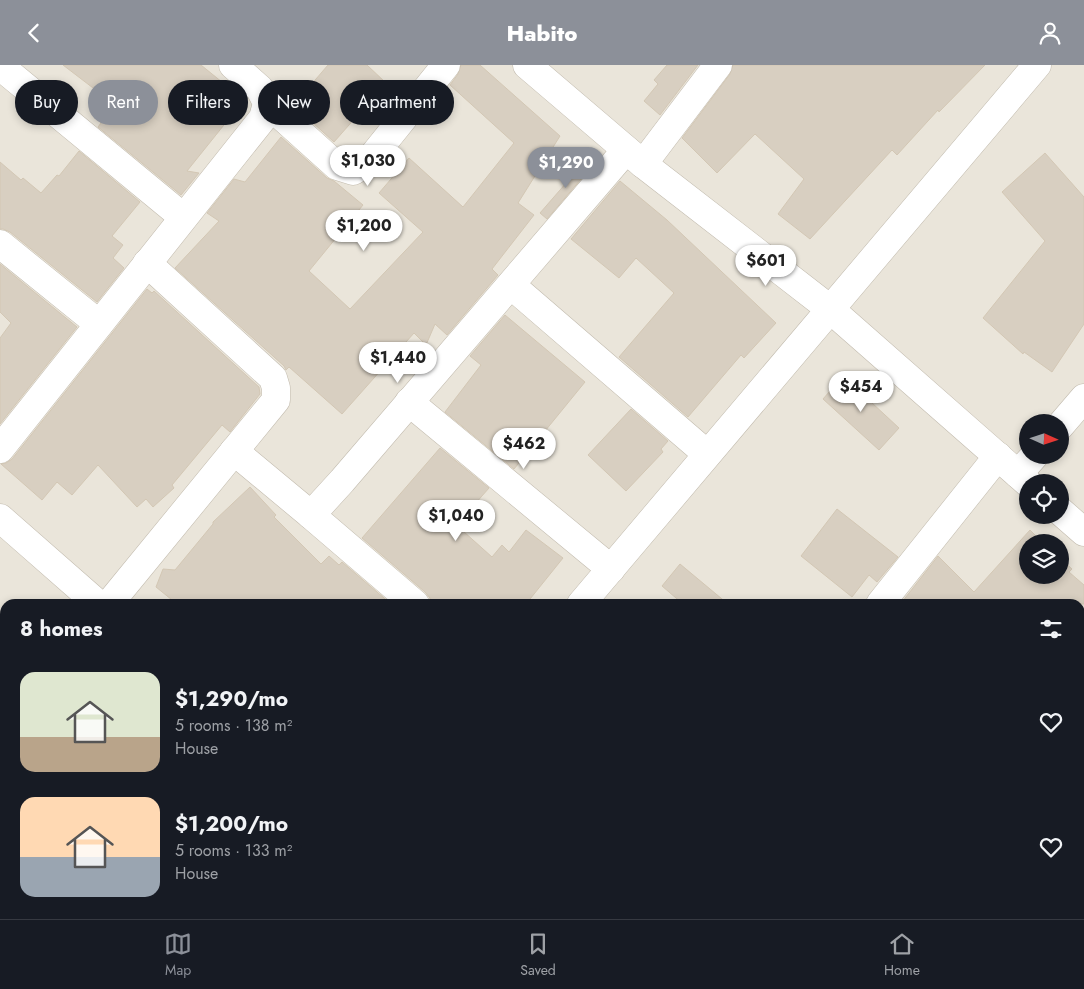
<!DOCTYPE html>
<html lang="en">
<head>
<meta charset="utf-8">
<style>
	:root { --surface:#171b24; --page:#242831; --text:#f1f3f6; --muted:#9ea1a6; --line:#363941; --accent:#8c9099 }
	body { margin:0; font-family:Jost,sans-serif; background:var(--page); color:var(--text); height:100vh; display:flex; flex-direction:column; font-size:19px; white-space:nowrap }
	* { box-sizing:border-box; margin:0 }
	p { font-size:16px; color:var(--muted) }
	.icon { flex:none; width:28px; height:28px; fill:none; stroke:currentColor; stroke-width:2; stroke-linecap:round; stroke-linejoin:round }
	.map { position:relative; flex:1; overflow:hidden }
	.side { position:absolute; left:0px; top:534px; width:1085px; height:321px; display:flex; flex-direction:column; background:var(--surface); border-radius:15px 15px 0 0; box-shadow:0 2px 8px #0003 }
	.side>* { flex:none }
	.hud { position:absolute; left:15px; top:15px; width:500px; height:45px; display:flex; gap:10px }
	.needle { width:32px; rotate:93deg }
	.buttons { position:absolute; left:1019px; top:349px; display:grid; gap:10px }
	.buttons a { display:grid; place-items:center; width:50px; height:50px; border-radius:50%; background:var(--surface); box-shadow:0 2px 8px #0003; font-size:25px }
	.price { position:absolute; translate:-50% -42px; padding:0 11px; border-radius:18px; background:#fff; color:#222; font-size:16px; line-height:32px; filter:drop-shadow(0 1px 2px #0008) }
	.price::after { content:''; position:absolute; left:50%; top:30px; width:15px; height:11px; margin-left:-8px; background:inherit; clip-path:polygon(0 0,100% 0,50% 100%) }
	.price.current { background:var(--accent); color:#fff }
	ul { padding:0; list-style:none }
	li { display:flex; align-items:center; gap:15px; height:125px; padding:0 20px }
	li span { display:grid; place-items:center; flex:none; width:140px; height:100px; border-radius:15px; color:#555 }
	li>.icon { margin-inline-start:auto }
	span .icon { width:60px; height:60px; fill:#fffc; stroke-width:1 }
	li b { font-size:21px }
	h2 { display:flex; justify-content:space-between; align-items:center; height:60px; padding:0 20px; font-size:21px }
	.chip { padding:0 18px; border-radius:22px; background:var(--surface); box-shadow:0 2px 8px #0003; font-size:18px; line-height:45px }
	.chip.current { background:var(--accent); color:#fff }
	header { display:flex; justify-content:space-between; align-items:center; height:65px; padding:0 20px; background:var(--accent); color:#fff; font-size:22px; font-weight:800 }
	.tabs { display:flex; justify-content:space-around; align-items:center; height:70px; border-top:1px solid var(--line); background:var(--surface); font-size:14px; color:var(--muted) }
	.tabs a { display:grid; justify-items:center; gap:2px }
	.tabs .current { color:var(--accent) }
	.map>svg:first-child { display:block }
	.residential { fill:#eae5da; fill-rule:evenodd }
	.building { fill:#d8cfc1; stroke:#d3c7b4 }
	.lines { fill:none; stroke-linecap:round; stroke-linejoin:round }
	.street-casing { stroke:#c2bbae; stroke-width:29 }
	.street { stroke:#fff; stroke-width:28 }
</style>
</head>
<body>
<header><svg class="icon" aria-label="back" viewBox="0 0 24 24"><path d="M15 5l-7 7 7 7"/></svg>Habito<svg class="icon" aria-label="person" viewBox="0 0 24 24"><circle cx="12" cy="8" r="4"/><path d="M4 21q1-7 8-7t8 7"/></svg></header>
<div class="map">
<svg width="1084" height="854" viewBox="0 0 1084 854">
	<rect width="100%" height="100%" fill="#f6f3ec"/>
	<path class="residential" d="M0,0H1084V854H0ZM1028,358H1060V390H1028ZM1028,418H1060V450H1028ZM1028,478H1060V510H1028ZM5,539H1080V850H5Z"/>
	<g class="building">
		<polygon points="63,0 201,0 244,35 187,106 199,108 181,130 98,62 101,58 99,56 114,39"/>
		<polygon points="328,0 367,0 386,18 334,77 301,47 305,42 298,35"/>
		<polygon points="461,0 480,0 560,71 518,138 534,150 492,204 498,210 447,270 435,259 426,280 414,268 342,349 289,302 286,305 284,301 175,203 219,156 207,148 234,114 245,117 281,72 327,113 334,116 363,140 309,206 350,244 423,167 379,128 409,93 463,142 514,78 450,20 458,9"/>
		<polygon points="667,0 698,0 660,50 644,36 658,19 654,15"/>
		<polygon points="733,0 985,0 939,47 938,45 897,90 892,85 810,174 778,149 804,114 755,69 717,108 682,73 730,9"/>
		<polygon points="79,86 140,137 112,171 123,180 113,193 124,203 97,237 10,167 3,164 0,164 0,97 21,115 23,113 41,128 57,110 59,111"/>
		<polygon points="1045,88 1084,132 1084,259 1052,307 1024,287 1023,289 983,253 1045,176 1002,127"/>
		<polygon points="587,94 593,100 547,154 540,148"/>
		<polygon points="620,116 667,155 776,258 744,293 741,290 688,352 619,292 674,228 636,193 619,213 571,174"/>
		<polygon points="0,199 77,262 0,359 0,273 11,258 0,247"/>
		<polygon points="147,224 152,228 154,226 259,322 260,329 230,367 222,360 172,420 174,423 153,442 146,434 137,442 98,400 72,430 57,417 42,435 1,399 6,398 12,394"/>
		<polygon points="505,250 585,317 514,404 445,347 481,300 470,291"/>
		<polygon points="843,311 899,363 879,385 823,334"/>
		<polygon points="631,344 668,376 661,384 663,387 626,426 588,390"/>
		<polygon points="440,383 489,423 467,448 473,454 463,466 492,492 502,480 509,487 526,465 563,493 526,539 430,539 430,533 425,527 362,473"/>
		<polygon points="250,422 276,450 274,452 321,499 329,491 339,500 342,497 391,539 177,539 156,522 163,504 175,505 213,459 213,457"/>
		<polygon points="837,444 898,492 877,517 869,510 852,532 801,491"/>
		<polygon points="1030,465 1043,478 1028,478 1028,510 1060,510 1060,493 1072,504 1069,507 1084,520 1084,539 904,539 902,537 938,491 974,527"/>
		<polygon points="680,499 728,539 683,539 662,521"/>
	</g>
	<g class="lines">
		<defs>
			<g id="street">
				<polyline points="527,0 643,99 830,244 1028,418"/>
				<polyline points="0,1 183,152"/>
				<polyline points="267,38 337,101 353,106 368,97 446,0"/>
				<polyline points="643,99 718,0"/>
				<polyline points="0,179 99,259"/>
				<polyline points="511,220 707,389"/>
				<polyline points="409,337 611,504"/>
				<polyline points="1060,361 1084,333"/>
				<polyline points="0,384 263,53 267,38 260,24 233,0"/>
				<polyline points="234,386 311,450"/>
				<polyline points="1018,409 1035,390"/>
				<polyline points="1060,446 1084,467"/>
				<polyline points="0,453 98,539"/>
				<polyline points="109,539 276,335 276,323 273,313 147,198"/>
				<polyline points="415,539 311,450 342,416 626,85"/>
				<polyline points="581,539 1037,0"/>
				<polyline points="880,539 998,391"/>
				<polyline points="0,710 5,715"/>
				<polyline points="1080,713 1084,716"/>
				<polyline points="453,850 457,854"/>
				<polyline points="758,850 762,854"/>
				<polyline points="999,850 1004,854"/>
				<polyline points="49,854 52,850"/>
				<polyline points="308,854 311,850"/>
				<polyline points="612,854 615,850"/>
				<polyline points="1049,854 1052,851 1073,854"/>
			</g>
		</defs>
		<use href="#street" class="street-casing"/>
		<use href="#street" class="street"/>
	</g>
</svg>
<div class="buttons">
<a><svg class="needle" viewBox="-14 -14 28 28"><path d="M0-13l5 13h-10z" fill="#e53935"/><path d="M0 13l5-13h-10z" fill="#9ea1a6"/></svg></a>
<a><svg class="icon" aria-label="locate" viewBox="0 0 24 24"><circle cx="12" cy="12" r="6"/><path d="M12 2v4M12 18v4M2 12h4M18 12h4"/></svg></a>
<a><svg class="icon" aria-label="layers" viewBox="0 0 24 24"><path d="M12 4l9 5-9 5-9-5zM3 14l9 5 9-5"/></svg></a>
</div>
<b class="price" style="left:368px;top:122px">$1,030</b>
<b class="price current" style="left:566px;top:124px">$1,290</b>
<b class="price" style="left:364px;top:187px">$1,200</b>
<b class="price" style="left:766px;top:222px">$601</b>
<b class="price" style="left:398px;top:319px">$1,440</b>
<b class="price" style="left:861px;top:348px">$454</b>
<b class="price" style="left:524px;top:405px">$462</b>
<b class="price" style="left:456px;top:477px">$1,040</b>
<div class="hud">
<a class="chip">Buy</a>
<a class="chip current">Rent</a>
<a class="chip">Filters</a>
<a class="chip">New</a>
<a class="chip">Apartment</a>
</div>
<section class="side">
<h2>8 homes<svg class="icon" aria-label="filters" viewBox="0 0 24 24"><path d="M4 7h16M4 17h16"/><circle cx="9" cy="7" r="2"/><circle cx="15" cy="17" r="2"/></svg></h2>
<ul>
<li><span style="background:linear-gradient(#dfe7d0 65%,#b9a48a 0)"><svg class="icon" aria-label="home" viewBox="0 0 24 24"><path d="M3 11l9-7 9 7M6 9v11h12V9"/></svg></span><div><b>$1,290/mo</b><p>5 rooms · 138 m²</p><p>House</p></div><svg class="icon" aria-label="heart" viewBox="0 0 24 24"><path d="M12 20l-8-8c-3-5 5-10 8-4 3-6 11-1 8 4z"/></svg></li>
<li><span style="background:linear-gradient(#ffd9b3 60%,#9aa5b1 0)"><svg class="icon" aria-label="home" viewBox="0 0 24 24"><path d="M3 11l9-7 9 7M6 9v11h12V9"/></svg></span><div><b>$1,200/mo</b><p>5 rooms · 133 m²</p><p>House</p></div><svg class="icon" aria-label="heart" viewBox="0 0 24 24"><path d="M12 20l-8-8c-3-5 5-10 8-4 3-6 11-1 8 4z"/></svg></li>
</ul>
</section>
</div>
<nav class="tabs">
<a class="current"><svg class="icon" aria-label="map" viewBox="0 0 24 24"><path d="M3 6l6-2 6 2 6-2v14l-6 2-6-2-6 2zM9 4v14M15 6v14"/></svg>Map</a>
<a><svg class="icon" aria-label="saved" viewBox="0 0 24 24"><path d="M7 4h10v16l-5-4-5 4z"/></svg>Saved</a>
<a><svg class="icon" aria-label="home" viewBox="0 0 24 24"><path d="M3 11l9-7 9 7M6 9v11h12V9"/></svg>Home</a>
</nav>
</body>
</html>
